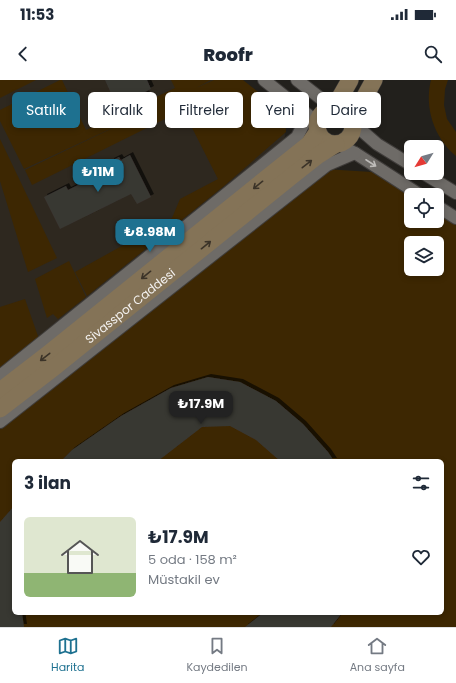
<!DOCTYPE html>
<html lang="tr">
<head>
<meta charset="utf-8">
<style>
	:root { --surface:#fff; --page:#f2f2f3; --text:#1f2937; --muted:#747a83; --line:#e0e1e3; --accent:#1e7190 }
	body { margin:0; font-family:Poppins,sans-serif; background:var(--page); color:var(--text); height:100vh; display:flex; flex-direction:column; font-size:15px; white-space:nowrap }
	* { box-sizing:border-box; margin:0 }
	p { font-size:13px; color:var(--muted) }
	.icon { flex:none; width:22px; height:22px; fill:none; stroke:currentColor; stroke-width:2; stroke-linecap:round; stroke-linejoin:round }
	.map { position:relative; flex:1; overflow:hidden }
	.sheet { position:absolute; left:12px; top:379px; width:432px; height:156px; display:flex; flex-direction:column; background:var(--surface); border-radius:6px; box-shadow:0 2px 6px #0003 }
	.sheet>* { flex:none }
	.top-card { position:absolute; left:12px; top:12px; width:432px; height:36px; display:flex; gap:8px }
	.needle { width:26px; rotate:233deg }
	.buttons { position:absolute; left:404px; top:60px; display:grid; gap:8px }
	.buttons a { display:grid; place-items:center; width:40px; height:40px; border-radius:6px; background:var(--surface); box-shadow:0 2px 6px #0003; font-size:20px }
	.price { position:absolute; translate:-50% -34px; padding:0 9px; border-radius:8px; background:var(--accent); color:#fff; font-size:13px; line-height:26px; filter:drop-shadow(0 1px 2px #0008) }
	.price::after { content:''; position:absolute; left:50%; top:24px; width:12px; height:9px; margin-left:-6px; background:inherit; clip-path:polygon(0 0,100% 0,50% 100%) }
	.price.current { background:#222; color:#fff }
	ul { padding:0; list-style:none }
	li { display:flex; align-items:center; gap:12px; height:100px; padding:0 12px }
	li span { display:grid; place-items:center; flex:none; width:112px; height:80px; border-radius:6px; color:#555 }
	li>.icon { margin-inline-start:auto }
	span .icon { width:48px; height:48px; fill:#fffc; stroke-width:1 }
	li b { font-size:17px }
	h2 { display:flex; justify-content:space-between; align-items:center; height:48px; padding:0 12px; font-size:17px }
	.chip { padding:0 14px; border-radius:6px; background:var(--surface); box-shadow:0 2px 6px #0003; font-size:14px; line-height:36px }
	.chip.current { background:var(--accent); color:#fff }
	.status { display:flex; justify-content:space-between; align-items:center; height:28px; padding:0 20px; background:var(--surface); direction:ltr }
	.status svg { height:11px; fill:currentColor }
	header { display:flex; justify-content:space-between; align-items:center; height:52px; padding:0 12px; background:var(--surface); font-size:18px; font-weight:800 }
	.tabs { display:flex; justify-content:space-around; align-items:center; height:56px; border-top:1px solid var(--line); background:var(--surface); font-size:11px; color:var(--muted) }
	.tabs a { display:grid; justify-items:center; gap:2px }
	.tabs .current { color:var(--accent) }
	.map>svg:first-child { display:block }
	.built { fill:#2e281f }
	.green { fill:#3d2702; fill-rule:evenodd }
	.building { fill:#393733; filter:url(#shadow) }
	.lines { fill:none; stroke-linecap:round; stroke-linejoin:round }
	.street-casing { stroke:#3f3c3a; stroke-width:14 }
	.secondary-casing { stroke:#3f3c3a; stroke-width:18 }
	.street { stroke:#6e6b67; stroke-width:12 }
	.secondary { stroke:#847357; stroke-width:17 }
	.oneway { stroke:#bebcb9 }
	.oneway2 { stroke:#3b3328 }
	.labels { text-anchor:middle; stroke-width:3; stroke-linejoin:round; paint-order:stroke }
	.street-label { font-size:12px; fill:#f4f2f0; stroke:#0b0908 }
</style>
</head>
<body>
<div class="status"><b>11:53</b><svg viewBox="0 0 49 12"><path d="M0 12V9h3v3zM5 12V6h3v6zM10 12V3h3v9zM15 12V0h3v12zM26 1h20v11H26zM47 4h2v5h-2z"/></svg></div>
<header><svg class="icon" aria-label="back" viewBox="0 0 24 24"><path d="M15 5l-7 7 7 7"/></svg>Roofr<svg class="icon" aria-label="search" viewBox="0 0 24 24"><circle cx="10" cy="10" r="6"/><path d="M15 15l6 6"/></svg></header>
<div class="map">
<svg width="456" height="547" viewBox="0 0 456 547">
	<defs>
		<filter id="shadow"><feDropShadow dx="3" dy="-3" stdDeviation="0" flood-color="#0009"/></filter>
	</defs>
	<rect width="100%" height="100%" fill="#22201c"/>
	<polygon class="built" points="0,0 242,0 283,35 285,56 284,59 0,290"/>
	<g class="green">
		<polygon points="0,0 36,0 0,18"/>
		<polygon points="60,0 62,0 86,50 175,8 171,0 211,0 196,8 214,0 243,0 285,33 286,52 224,106 87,216 75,192 172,138 180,119 218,99 183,30 32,105 25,90 138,36 24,89 0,41 0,30"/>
		<path d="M431,0H448L445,9L444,25L447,39L456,52V76C434,58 424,27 431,0Z"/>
		<polygon points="0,59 57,178 28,192 0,101"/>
		<path d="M324,89L372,92L411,116V141H437V132L456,144V547H0V346ZM411,163H437V189H411ZM14,381H442V533H14Z"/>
		<polygon points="69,181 86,217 58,239 53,234 47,238 35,199"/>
		<polygon points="25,219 39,259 0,290 0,227"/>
	</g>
	<g class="building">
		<polygon points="105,0 147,0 151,9 145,12 147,15 118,29"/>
		<polygon points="130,75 151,117 137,124 131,114 60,149 44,117 66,106 68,110 114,87 111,81 119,77 121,80"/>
		<polygon points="208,297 240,302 276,321 303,344 328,372 334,381 280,381 256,360 230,346 202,347 158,381 61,381 72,370 121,336 171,308"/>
		<polygon points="14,426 14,533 22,533 24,547 0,547 0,442"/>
		<polygon points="263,533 342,533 331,547 245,547"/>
	</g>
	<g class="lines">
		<defs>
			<g id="street">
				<polyline points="264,0 308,35 317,47"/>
				<polyline points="297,0 333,28"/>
				<polyline points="353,43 377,64 411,85"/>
				<polyline points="337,64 355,73 420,115"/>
				<polyline points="423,93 456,113"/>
				<polyline points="437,126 456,138"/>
				<polyline points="0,296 297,57 308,35"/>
				<polyline points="0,342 327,85 355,73"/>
			</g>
			<g id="secondary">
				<circle cx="335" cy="46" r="18"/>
				<polyline points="334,28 350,0"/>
				<polyline points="352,40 374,0"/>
				<polyline points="0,311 48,274 309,64 318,51"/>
				<path id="s1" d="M0,329L56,286L292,96L317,76L336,64"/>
			</g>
		</defs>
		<use href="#street" class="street-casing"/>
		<use href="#secondary" class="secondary-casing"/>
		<use href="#street" class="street"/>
		<use href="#secondary" class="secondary"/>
	</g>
	<defs><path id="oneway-shaft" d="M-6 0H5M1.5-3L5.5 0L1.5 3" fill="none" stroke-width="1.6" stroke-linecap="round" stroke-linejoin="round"/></defs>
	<use class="oneway" href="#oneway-shaft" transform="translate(371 83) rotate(33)"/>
	<g class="oneway2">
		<use href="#oneway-shaft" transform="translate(307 84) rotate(-38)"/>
		<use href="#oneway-shaft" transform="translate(258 105) rotate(141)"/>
		<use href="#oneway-shaft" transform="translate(206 165) rotate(-39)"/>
		<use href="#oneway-shaft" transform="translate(146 195) rotate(141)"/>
		<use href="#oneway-shaft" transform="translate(45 277) rotate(142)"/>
	</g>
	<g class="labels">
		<g class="street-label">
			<text dy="4" stroke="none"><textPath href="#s1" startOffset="166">Sivasspor Caddesi</textPath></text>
		</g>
	</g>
</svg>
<div class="buttons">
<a><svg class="needle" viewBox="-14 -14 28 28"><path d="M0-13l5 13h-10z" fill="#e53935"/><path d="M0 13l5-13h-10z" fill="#747a83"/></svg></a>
<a><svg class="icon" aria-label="locate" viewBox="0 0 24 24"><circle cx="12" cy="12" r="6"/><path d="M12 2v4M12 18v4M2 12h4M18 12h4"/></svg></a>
<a><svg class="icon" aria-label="layers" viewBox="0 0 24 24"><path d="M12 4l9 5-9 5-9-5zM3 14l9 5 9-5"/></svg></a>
</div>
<b class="price" style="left:98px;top:113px">₺11M</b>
<b class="price" style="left:150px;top:173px">₺8.98M</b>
<b class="price current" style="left:201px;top:345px">₺17.9M</b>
<div class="top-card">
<a class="chip current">Satılık</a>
<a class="chip">Kiralık</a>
<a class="chip">Filtreler</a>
<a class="chip">Yeni</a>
<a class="chip">Daire</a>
</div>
<section class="sheet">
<h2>3 ilan<svg class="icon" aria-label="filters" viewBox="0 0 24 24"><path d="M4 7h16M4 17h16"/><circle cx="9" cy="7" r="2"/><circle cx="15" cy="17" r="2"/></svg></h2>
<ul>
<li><span style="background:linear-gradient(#dfe7d0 70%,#8fb573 0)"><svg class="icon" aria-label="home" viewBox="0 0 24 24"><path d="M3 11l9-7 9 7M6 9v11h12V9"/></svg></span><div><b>₺17.9M</b><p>5 oda · 158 m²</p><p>Müstakil ev</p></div><svg class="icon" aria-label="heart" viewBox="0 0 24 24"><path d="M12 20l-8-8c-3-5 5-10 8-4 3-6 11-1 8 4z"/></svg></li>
</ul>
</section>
</div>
<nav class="tabs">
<a class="current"><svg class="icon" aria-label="map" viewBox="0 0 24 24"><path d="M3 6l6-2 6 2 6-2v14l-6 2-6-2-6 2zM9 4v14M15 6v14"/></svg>Harita</a>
<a><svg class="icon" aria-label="saved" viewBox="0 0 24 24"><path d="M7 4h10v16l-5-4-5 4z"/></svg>Kaydedilen</a>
<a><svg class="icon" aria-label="home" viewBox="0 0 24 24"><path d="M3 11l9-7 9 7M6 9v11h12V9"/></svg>Ana sayfa</a>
</nav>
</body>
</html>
